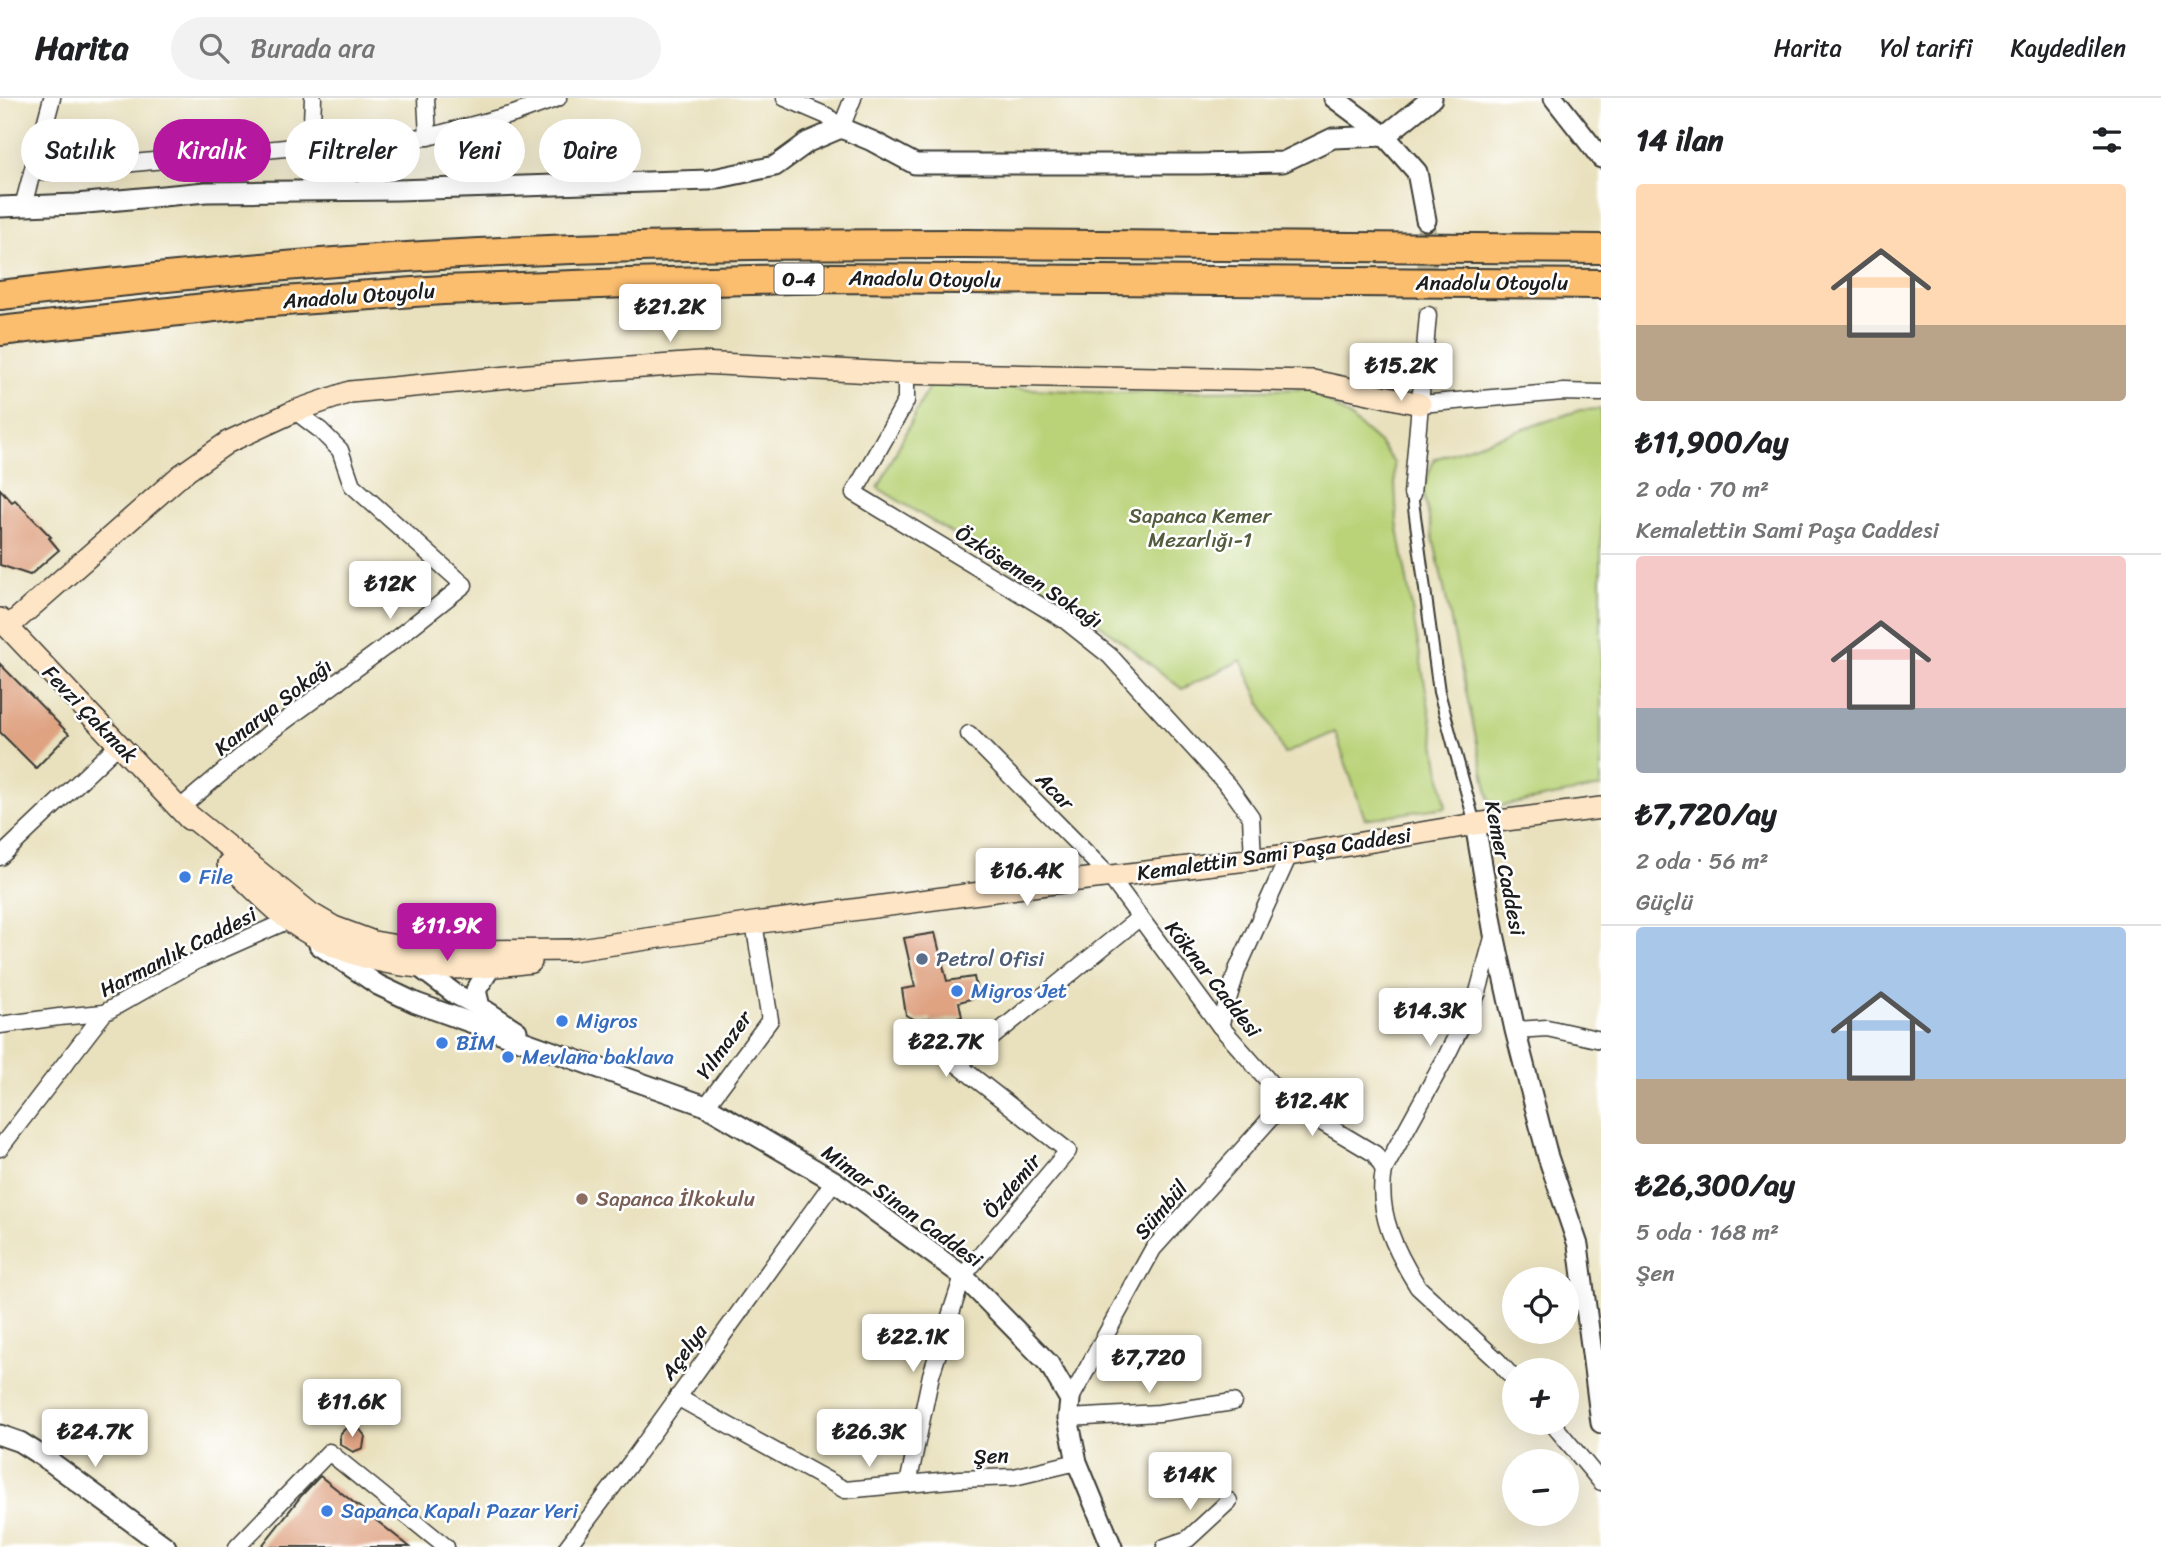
<!DOCTYPE html>
<html lang="tr">
<head>
<meta charset="utf-8">
<style>
	:root { --surface:#fff; --page:#f2f2f2; --text:#202124; --muted:#757577; --line:#e0e0e0; --accent:#b5179e }
	body { margin:0; font-family:Sriracha,sans-serif; background:var(--page); color:var(--text); height:100vh; display:flex; flex-direction:column; font-size:26px; white-space:nowrap }
	* { box-sizing:border-box; margin:0 }
	p { font-size:23px; color:var(--muted) }
	.icon { flex:none; width:38px; height:38px; fill:none; stroke:currentColor; stroke-width:2; stroke-linecap:round; stroke-linejoin:round }
	.map { position:relative; flex:1; overflow:hidden }
	.details { display:flex; flex-direction:column; background:var(--surface); width:560px }
	.details>* { flex:none }
	.banner { position:absolute; left:21px; top:21px; width:665px; height:63px; display:flex; gap:14px }
	.tools { position:absolute; left:1502px; top:1169px; display:grid; gap:14px }
	.tools a { display:grid; place-items:center; width:77px; height:77px; border-radius:50%; background:var(--surface); box-shadow:0 7px 28px #0002; font-size:35px }
	.price { position:absolute; translate:-50% -60px; padding:0 16px; border-radius:7px; background:#fff; color:#222; font-size:23px; line-height:46px; filter:drop-shadow(0 2px 4px #0008) }
	.price::after { content:''; position:absolute; left:50%; top:42px; width:21px; height:16px; margin-left:-10px; background:inherit; clip-path:polygon(0 0,100% 0,50% 100%) }
	.price.active { background:var(--accent); color:#fff }
	ul { padding:0; list-style:none }
	li { display:grid; align-content:center; gap:14px; height:371px; padding:0 35px }
	li+li { border-top:2px solid var(--line) }
	li span { display:grid; place-items:center; height:217px; border-radius:7px; color:#555 }
	li>.icon { margin-inline-start:auto }
	span .icon { width:126px; height:126px; fill:#fffc; stroke-width:1 }
	li b { font-size:30px }
	h2 { display:flex; justify-content:space-between; align-items:center; height:84px; padding:0 35px; font-size:30px }
	.pill { padding:0 24px; border-radius:32px; background:var(--surface); box-shadow:0 7px 28px #0002; font-size:24px; line-height:63px }
	.pill.active { background:var(--accent); color:#fff }
	header { display:flex; align-items:center; gap:42px; box-sizing:border-box; height:98px; padding:0 35px; background:var(--surface); border-bottom:2px solid var(--line) }
	header strong { font-size:33px }
	nav { display:flex; gap:38px; margin-inline-start:auto; font-size:24px }
	.search { width:490px; height:63px; background:var(--page); display:flex; align-items:center; gap:18px; box-sizing:border-box; padding:0 24px; border-radius:38px; color:var(--muted); font-size:26px }
	main { display:flex; flex:1; min-height:0 }
	.map>svg:first-child { display:block }
	.green { fill:#bad379; stroke:#6b784a; stroke-width:2 }
	.building { fill:#dfa382 }
	.lines { fill:none; stroke-linecap:round; stroke-linejoin:round }
	.tertiary-tunnel { stroke:#c0ba9e; stroke-width:19; stroke-dasharray:19 10; stroke-linecap:butt }
	.pedestrian-casing { stroke:#3b3a34; stroke-width:14 }
	.minor-casing { stroke:#3b3a34; stroke-width:19 }
	.tertiary-casing { stroke:#3b3a34; stroke-width:23 }
	.secondary-casing { stroke:#3b3a34; stroke-width:24 }
	.motorway-casing { stroke:#3b3a34; stroke-width:32 }
	.pedestrian { stroke:#fff; stroke-width:10 }
	.minor { stroke:#fff; stroke-width:16 }
	.tertiary { stroke:#fff; stroke-width:19 }
	.secondary { stroke:#fde5c5; stroke-width:21 }
	.motorway { stroke:#fbbd6e; stroke-width:28 }
	.shop-dot { fill:#3f7fe0; stroke:#fff; stroke-width:2.5 }
	.service-dot { fill:#5c6f8a; stroke:#fff; stroke-width:2.5 }
	.education-dot { fill:#8d6e63; stroke:#fff; stroke-width:2.5 }
	.labels { text-anchor:middle; stroke-width:5; stroke-linejoin:round; paint-order:stroke }
	.shield { fill:#fff; stroke:#606060; stroke-width:2 }
	.shield-label { font-size:19px; font-weight:bold; fill:#1c1c1c }
	.street-label { font-size:21px; fill:#1c1c1c; stroke:#fff }
	.park-label { font-size:21px; fill:#535c3d; stroke:#fff }
	.shop-label { font-size:21px; fill:#366cbe; stroke:#fff; text-anchor:start }
	.service-label { font-size:21px; fill:#4e5e75; stroke:#fff; text-anchor:start }
	.education-label { font-size:21px; fill:#785e54; stroke:#fff; text-anchor:start }
</style>
</head>
<body>
<header>
<strong>Harita</strong>
<div class="search"><svg class="icon" aria-label="search" viewBox="0 0 24 24"><circle cx="10" cy="10" r="6"/><path d="M15 15l6 6"/></svg>Burada ara</div>
<nav><a>Harita</a><a>Yol tarifi</a><a>Kaydedilen</a></nav>
</header>
<main>
<div class="map">
<svg width="1601" height="1449" viewBox="0 0 1601 1449">
	<rect width="100%" height="100%" fill="#fff"/>
	<filter id="ink" filterUnits="userSpaceOnUse"><feTurbulence type="fractalNoise" baseFrequency=".0143" numOctaves="2"/><feDisplacementMap in="SourceGraphic" scale="14" xChannelSelector="R" yChannelSelector="G"/><feConvolveMatrix kernelMatrix="1 2 1 2 8 2 1 2 1" color-interpolation-filters="sRGB"/></filter>
	<filter id="wash" filterUnits="userSpaceOnUse"><feTurbulence type="fractalNoise" baseFrequency=".00686" numOctaves="4" result="noise"/><feDisplacementMap in="SourceGraphic" scale="28" xChannelSelector="R" yChannelSelector="G"/><feGaussianBlur stdDeviation="1.57" result="paint"/><feColorMatrix in="noise" values="0 0 0 0 0 0 0 0 0 0 0 0 0 0 0 0 0 1.4 0 .05"/><feComposite in="paint" operator="in"/></filter>
	<g filter="url(#wash)">
		<rect width="100%" height="100%" fill="#e9e1be"/>
		<g class="green">
			<polygon points="930,286 1113,295 1309,291 1346,316 1379,345 1394,365 1397,424 1446,709 1365,721 1335,634 1284,656 1241,562 1182,591 1102,528 878,390"/>
			<polygon points="1601,311 1601,689 1491,710 1423,392 1434,361 1580,312"/>
		</g>
		<g id="blocks">
			<g class="building">
				<polygon points="0,391 12,404 15,402 51,439 49,440 59,452 30,477 0,467"/>
				<polygon points="0,566 69,636 36,670 0,634"/>
				<polygon points="935,835 947,883 974,879 978,899 959,904 962,919 932,924 930,920 917,923 906,917 902,891 915,889 904,840"/>
				<polygon points="348,1328 358,1329 365,1338 363,1350 353,1354 340,1346 340,1336"/>
				<polygon points="320,1378 410,1449 261,1449 302,1397"/>
			</g>
		</g>
	</g>
	<g filter="url(#ink)">
		<use href="#blocks" fill-opacity="0" stroke="#3b3a34" stroke-width="2"/>
		<g class="lines">
			<polyline class="tertiary-tunnel" points="1426,122 1428,217"/>
			<defs>
				<polyline id="pedestrian" points="1412,396 1439,594 1475,726"/>
				<g id="minor">
					<polyline points="426,0 428,39"/>
					<polyline points="785,0 827,18 841,30 853,0"/>
					<polyline points="311,48 313,0"/>
					<polyline points="32,75 356,43 428,39 514,16 558,0"/>
					<polyline points="23,108 52,0"/>
					<polyline points="906,275 906,303 854,395 1066,523 1110,558 1231,691 1251,719 1253,762"/>
					<polyline points="1420,306 1563,294 1601,295"/>
					<polyline points="1412,396 1428,217"/>
					<path d="M969,636L1111,780L1220,928L1286,1003L1375,1056L1384,1072C1376,1115 1396,1154 1418,1189L1498,1263L1514,1281"/>
					<polyline points="180,710 275,630 393,543 464,487 352,387 340,352 320,332 295,313"/>
					<polyline points="0,759 119,646"/>
					<polyline points="0,927 59,919 104,915 194,864 289,822"/>
					<polyline points="1220,928 1237,872 1289,757"/>
					<polyline points="1515,932 1547,930 1601,942"/>
					<polyline points="706,1008 770,922 754,825"/>
					<polyline points="0,1050 104,915"/>
					<polyline points="1384,1072 1446,959 1478,894 1494,836"/>
					<polyline points="677,1299 845,1392 960,1381 1014,1379 1077,1364"/>
					<polyline points="1070,1302 1153,1151 1286,1003"/>
					<polyline points="1068,1320 1159,1315 1233,1304"/>
					<polyline points="1552,1325 1601,1384"/>
					<polyline points="908,1386 931,1277 963,1178 1068,1053 958,967 1139,820"/>
					<polyline points="237,1449 329,1354 446,1449"/>
					<polyline points="567,1449 632,1363 834,1083"/>
					<polyline points="1165,1449 1188,1441 1229,1403"/>
				</g>
				<g id="tertiary">
					<polyline points="1334,0 1385,38 1417,74 1426,122"/>
					<polyline points="1554,0 1601,60"/>
					<polyline points="0,109 76,106 206,94 397,92 709,82 775,68 808,44 841,30 872,43 915,66 1200,66 1283,64 1333,40 1385,38 1432,0"/>
					<polyline points="1475,726 1494,836 1515,932 1548,1059 1578,1147 1601,1325"/>
					<polyline points="319,847 378,887 416,905 706,1008 834,1083 963,1178 1049,1266 1070,1302 1068,1320 1077,1364 1112,1449"/>
					<polyline points="414,865 455,896 480,909"/>
					<polyline points="491,869 476,892 480,909 517,933"/>
					<polyline points="0,1337 20,1344 51,1364 166,1449"/>
				</g>
				<g id="secondary">
					<polyline points="0,521 189,721"/>
					<polyline points="8,529 181,377 228,344 295,313 350,294 530,277 700,265 893,275 1313,283 1420,306"/>
					<polyline points="180,710 310,815 334,829 374,844 409,850 466,853 573,852 754,825 1070,783 1289,757 1475,726 1601,710"/>
					<path d="M228,766C254,790 279,819 310,836C380,876 453,874 531,864"/>
				</g>
				<g id="motorway">
					<path d="M0,197C147,180 294,165 441,157C615,147 790,146 965,146C1177,146 1389,148 1601,151"/>
					<polyline points="0,233 241,206 443,192 627,185 833,180 1601,186"/>
				</g>
			</defs>
			<use href="#pedestrian" class="pedestrian-casing"/>
			<use href="#minor" class="minor-casing"/>
			<use href="#tertiary" class="tertiary-casing"/>
			<use href="#secondary" class="secondary-casing"/>
			<use href="#motorway" class="motorway-casing"/>
			<use href="#pedestrian" class="pedestrian"/>
			<use href="#minor" class="minor"/>
			<use href="#tertiary" class="tertiary"/>
			<use href="#secondary" class="secondary"/>
			<use href="#motorway" class="motorway"/>
		</g>
	</g>
	<g class="shop-dot">
		<circle cx="185" cy="779" r="7"/>
		<circle cx="957" cy="893" r="7"/>
		<circle cx="562" cy="923" r="7"/>
		<circle cx="442" cy="945" r="7"/>
		<circle cx="508" cy="959" r="7"/>
		<circle cx="327" cy="1413" r="7"/>
	</g>
	<circle class="service-dot" cx="922" cy="861" r="7"/>
	<circle class="education-dot" cx="582" cy="1101" r="7"/>
	<g class="labels">
		<rect class="shield" x="774.5" y="165.5" width="49" height="31" rx="5"/>
		<g class="shield-label">
			<text x="799" y="188">O-4</text>
		</g>
		<g class="street-label">
			<text transform="translate(925 181) rotate(1)" y="7">Anadolu Otoyolu</text>
			<text x="1492" y="192">Anadolu Otoyolu</text>
			<text transform="translate(359 198) rotate(-4)" y="7">Anadolu Otoyolu</text>
			<text transform="translate(1029 479) rotate(33)" y="7">Özkösemen Sokağı</text>
			<text transform="translate(273 609) rotate(-38)" y="7">Kanarya Sokağı</text>
			<text transform="translate(90 616) rotate(46)" y="7">Fevzi Çakmak</text>
			<text transform="translate(1055 693) rotate(45)" y="7">Acar</text>
			<text transform="translate(1274 756) rotate(-8)" y="7">Kemalettin Sami Paşa Caddesi</text>
			<text transform="translate(1505 770) rotate(79)" y="7">Kemer Caddesi</text>
			<text transform="translate(178 854) rotate(-27)" y="7">Harmanlık Caddesi</text>
			<text transform="translate(1213 881) rotate(52)" y="7">Köknar Caddesi</text>
			<text transform="translate(724 947) rotate(-54)" y="7">Yılmazer</text>
			<text transform="translate(1012 1088) rotate(-50)" y="7">Özdemir</text>
			<text transform="translate(902 1108) rotate(36)" y="7">Mimar Sinan Caddesi</text>
			<text transform="translate(1161 1112) rotate(-49)" y="7">Sümbül</text>
			<text transform="translate(684 1254) rotate(-54)" y="7">Açelya</text>
			<text transform="translate(991 1358) rotate(-3)" y="7">Şen</text>
		</g>
		<g class="park-label">
			<text x="1200" y="425">Sapanca Kemer<tspan x="1200" dy="24">Mezarlığı-1</tspan></text>
		</g>
		<g class="shop-label">
			<text x="199" y="786">File</text>
			<text x="971" y="900">Migros Jet</text>
			<text x="576" y="930">Migros</text>
			<text x="456" y="952">BİM</text>
			<text x="522" y="966">Mevlana baklava</text>
			<text x="341" y="1420">Sapanca Kapalı Pazar Yeri</text>
		</g>
		<g class="service-label">
			<text x="936" y="868">Petrol Ofisi</text>
		</g>
		<g class="education-label">
			<text x="596" y="1108">Sapanca İlkokulu</text>
		</g>
	</g>
</svg>
<div class="tools">
<a><svg class="icon" aria-label="locate" viewBox="0 0 24 24"><circle cx="12" cy="12" r="6"/><path d="M12 2v4M12 18v4M2 12h4M18 12h4"/></svg></a>
<a>+</a>
<a>−</a>
</div>
<b class="price" style="left:670px;top:246px">₺21.2K</b>
<b class="price" style="left:1401px;top:305px">₺15.2K</b>
<b class="price" style="left:390px;top:523px">₺12K</b>
<b class="price" style="left:1027px;top:810px">₺16.4K</b>
<b class="price active" style="left:447px;top:865px">₺11.9K</b>
<b class="price" style="left:1430px;top:950px">₺14.3K</b>
<b class="price" style="left:946px;top:981px">₺22.7K</b>
<b class="price" style="left:1312px;top:1040px">₺12.4K</b>
<b class="price" style="left:913px;top:1276px">₺22.1K</b>
<b class="price" style="left:1149px;top:1297px">₺7,720</b>
<b class="price" style="left:352px;top:1341px">₺11.6K</b>
<b class="price" style="left:95px;top:1371px">₺24.7K</b>
<b class="price" style="left:869px;top:1371px">₺26.3K</b>
<b class="price" style="left:1190px;top:1414px">₺14K</b>
<div class="banner">
<a class="pill">Satılık</a>
<a class="pill active">Kiralık</a>
<a class="pill">Filtreler</a>
<a class="pill">Yeni</a>
<a class="pill">Daire</a>
</div>
</div>
<section class="details">
<h2>14 ilan<svg class="icon" aria-label="filters" viewBox="0 0 24 24"><path d="M4 7h16M4 17h16"/><circle cx="9" cy="7" r="2"/><circle cx="15" cy="17" r="2"/></svg></h2>
<ul>
<li><span style="background:linear-gradient(#ffd9b3 65%,#b9a48a 0)"><svg class="icon" aria-label="home" viewBox="0 0 24 24"><path d="M3 11l9-7 9 7M6 9v11h12V9"/></svg></span><div><b>₺11,900/ay</b><p>2 oda · 70 m²</p><p>Kemalettin Sami Paşa Caddesi</p></div></li>
<li><span style="background:linear-gradient(#f6c9c9 70%,#9aa5b1 0)"><svg class="icon" aria-label="home" viewBox="0 0 24 24"><path d="M3 11l9-7 9 7M6 9v11h12V9"/></svg></span><div><b>₺7,720/ay</b><p>2 oda · 56 m²</p><p>Güçlü</p></div></li>
<li><span style="background:linear-gradient(#a9c7e8 70%,#b9a48a 0)"><svg class="icon" aria-label="home" viewBox="0 0 24 24"><path d="M3 11l9-7 9 7M6 9v11h12V9"/></svg></span><div><b>₺26,300/ay</b><p>5 oda · 168 m²</p><p>Şen</p></div></li>
</ul>
</section>
</main>
</body>
</html>
